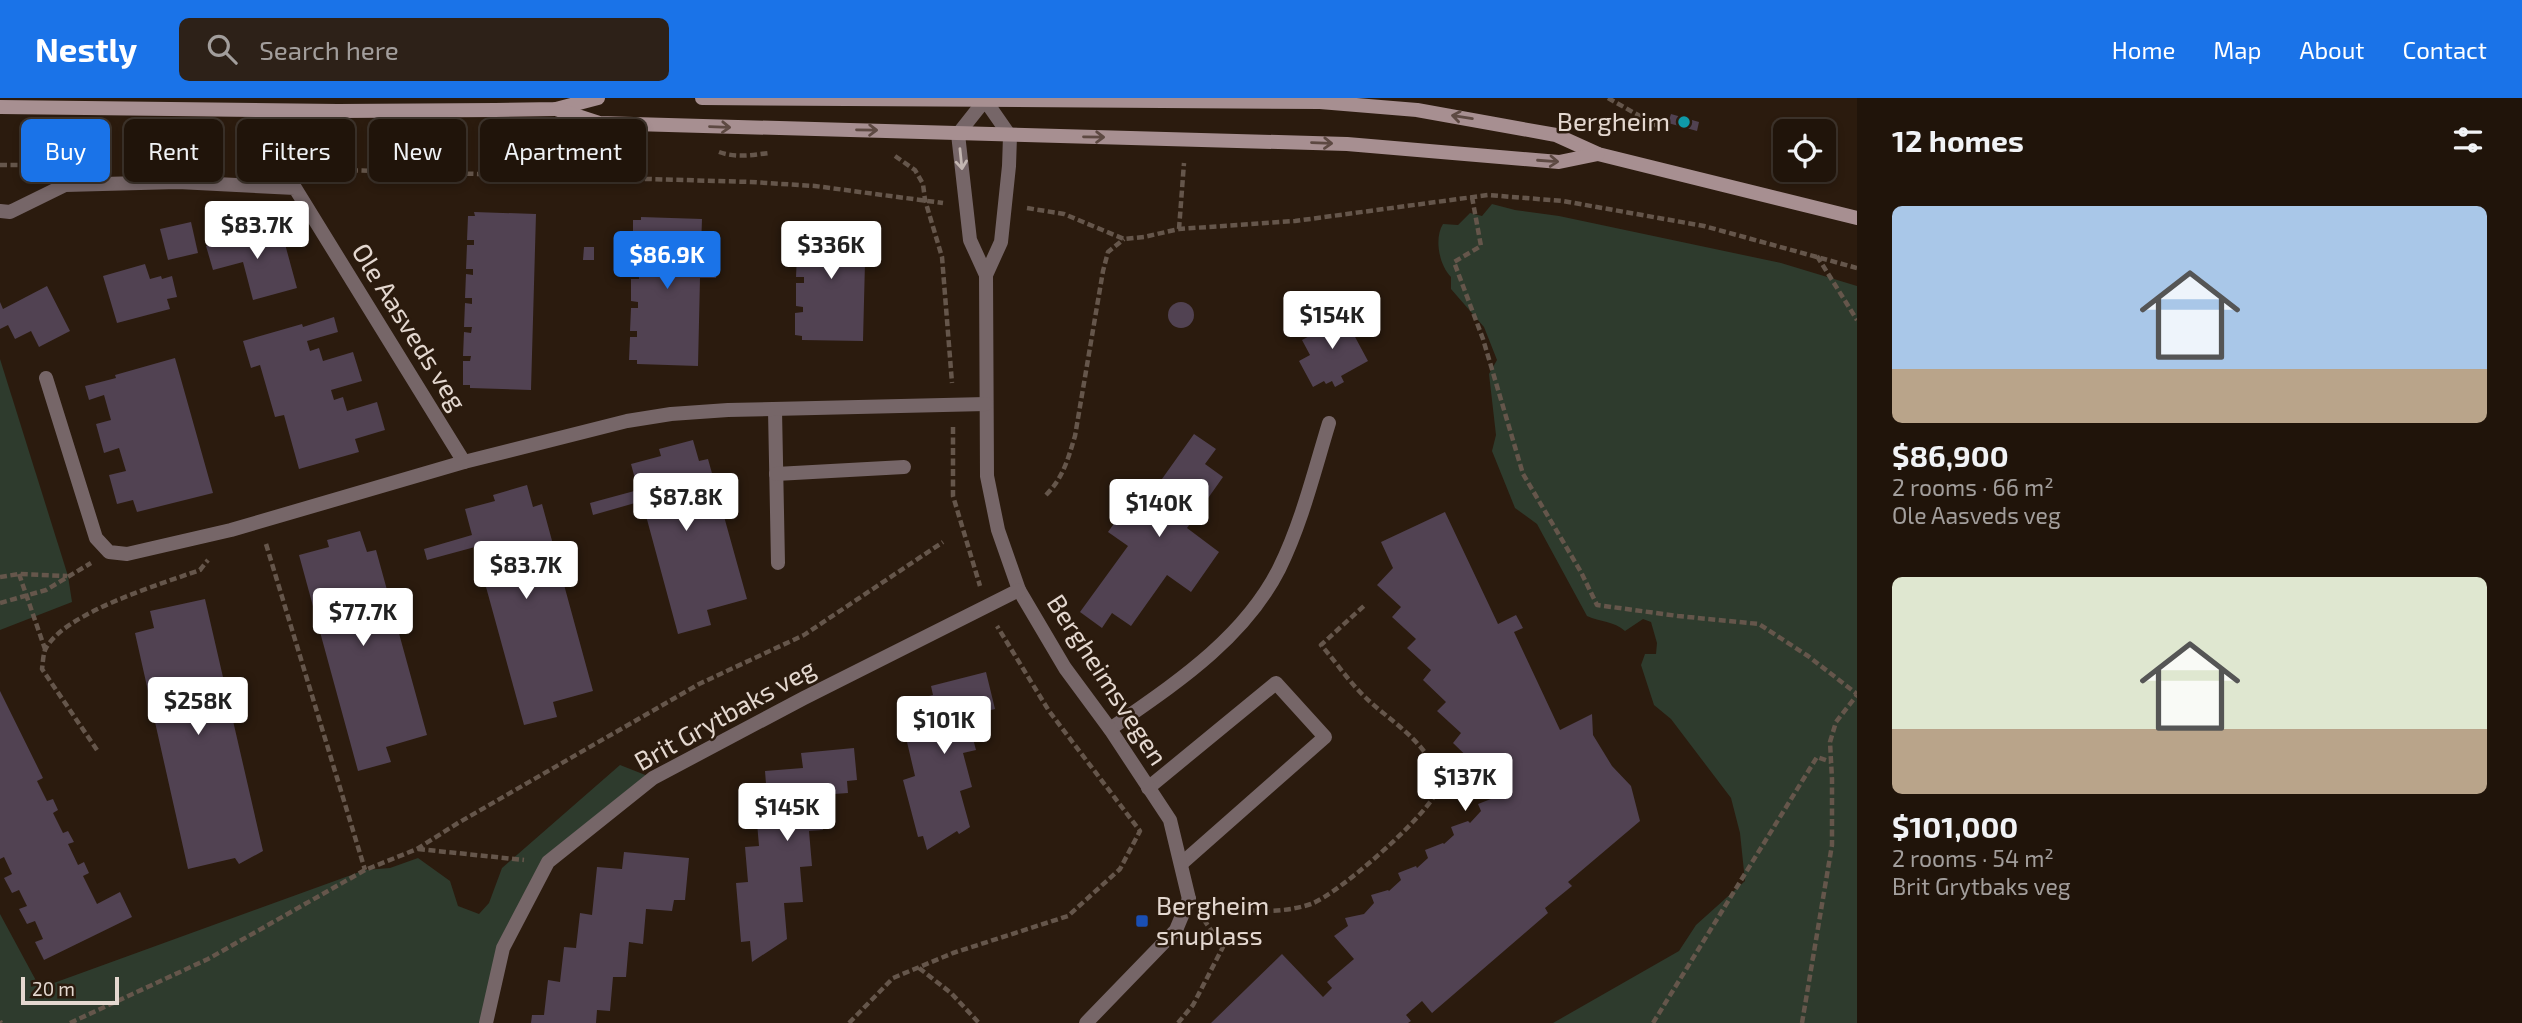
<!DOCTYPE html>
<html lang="en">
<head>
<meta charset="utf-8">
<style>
	:root { --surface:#20140a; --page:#2d2118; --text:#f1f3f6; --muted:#a29e9c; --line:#3d332b; --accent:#1a73e8 }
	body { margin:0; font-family:"Exo 2",sans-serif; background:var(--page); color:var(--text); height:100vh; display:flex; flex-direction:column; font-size:26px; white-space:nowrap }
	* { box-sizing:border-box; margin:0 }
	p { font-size:23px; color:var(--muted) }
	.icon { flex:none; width:38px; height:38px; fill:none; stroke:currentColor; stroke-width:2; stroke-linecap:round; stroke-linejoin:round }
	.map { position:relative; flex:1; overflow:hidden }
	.side { display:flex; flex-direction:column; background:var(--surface); width:665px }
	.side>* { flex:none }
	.hud { position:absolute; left:21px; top:21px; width:665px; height:63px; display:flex; gap:14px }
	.fabs { position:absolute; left:1773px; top:21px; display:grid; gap:14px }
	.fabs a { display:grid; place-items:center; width:63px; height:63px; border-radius:10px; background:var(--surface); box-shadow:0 4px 10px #0003,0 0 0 2px var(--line); font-size:35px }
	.scale { position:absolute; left:21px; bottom:18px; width:98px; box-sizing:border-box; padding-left:7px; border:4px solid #e4d8d0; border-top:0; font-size:19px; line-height:24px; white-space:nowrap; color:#e4d8d0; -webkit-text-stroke:5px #2b1b0e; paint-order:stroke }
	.price { position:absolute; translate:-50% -60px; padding:0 16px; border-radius:7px; background:#fff; color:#222; font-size:23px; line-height:46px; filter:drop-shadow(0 2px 4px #0008) }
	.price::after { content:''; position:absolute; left:50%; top:42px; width:21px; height:16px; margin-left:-10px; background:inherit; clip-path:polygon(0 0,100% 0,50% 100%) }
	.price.selected { background:var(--accent); color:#fff }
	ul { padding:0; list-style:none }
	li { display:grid; align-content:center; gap:14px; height:371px; padding:0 35px }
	li span { display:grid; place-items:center; height:217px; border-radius:10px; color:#555 }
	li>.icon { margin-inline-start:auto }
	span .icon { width:126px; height:126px; fill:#fffc; stroke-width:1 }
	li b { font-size:30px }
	h2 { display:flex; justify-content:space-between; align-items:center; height:84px; padding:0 35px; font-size:30px }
	.tag { padding:0 24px; border-radius:10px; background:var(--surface); box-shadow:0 4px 10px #0003,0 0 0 2px var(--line); font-size:24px; line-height:63px }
	.tag.selected { background:var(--accent); color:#fff }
	header { display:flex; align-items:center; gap:42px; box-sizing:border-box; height:98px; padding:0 35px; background:var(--accent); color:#fff }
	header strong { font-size:33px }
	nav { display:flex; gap:38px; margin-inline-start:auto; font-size:24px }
	.search { width:490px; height:63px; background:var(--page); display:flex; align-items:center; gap:18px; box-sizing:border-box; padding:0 24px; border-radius:10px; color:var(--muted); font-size:26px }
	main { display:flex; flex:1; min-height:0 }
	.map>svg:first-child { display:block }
	.green { fill:#2e3b2d }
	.building { fill:#514252 }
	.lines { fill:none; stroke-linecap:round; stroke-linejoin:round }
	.path { stroke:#65564b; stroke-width:4.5; stroke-dasharray:7 3.5; stroke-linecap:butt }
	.service { stroke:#766668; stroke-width:14 }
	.minor { stroke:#766668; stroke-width:14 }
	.secondary { stroke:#a78f91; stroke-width:14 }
	.oneway { stroke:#5d4942 }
	.oneway2 { stroke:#c3b6b1 }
	.culture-dot { fill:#0f9aa8; stroke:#2b1b0e; stroke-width:2.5 }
	.transit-dot { fill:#1a4fb4; stroke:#2b1b0e; stroke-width:2.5 }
	.labels { text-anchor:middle; stroke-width:5; stroke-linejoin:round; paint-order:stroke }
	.poi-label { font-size:26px; fill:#e4d8d0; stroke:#2b1b0e; text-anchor:end }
	.street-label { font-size:26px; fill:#e4d8d0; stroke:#2b1b0e }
</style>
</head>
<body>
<header>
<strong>Nestly</strong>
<div class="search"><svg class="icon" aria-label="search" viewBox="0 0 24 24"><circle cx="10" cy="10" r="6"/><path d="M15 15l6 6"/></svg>Search here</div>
<nav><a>Home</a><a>Map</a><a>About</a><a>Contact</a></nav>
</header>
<main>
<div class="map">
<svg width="1857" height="925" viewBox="0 0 1857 925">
	<rect width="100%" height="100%" fill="#2b1b0e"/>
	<g class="green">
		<path d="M1492,106L1515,112L1559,118L1781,165L1857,188V925H1553L1679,853L1696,827L1745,783L1740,735L1731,700L1671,621L1654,607L1641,567L1645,556H1656L1657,545L1651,524L1643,521L1625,533C1614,523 1600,524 1587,518L1537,426L1515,410L1492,353L1496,337L1489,276L1497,262L1484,229L1451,191V179C1439,167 1434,140 1443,126L1458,127L1470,115L1482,118Z"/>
		<polygon points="0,261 68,478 72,504 0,532"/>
		<polygon points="620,667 653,680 548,764 503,850 486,925 0,925 0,816 40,890 365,772 390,770 418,760 450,783 458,808 479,816 489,805 502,770"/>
	</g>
	<g class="building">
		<polygon points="1671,16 1699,24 1697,33 1668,25"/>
		<polygon points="474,114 536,116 531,292 470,290 470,287 463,287 463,263 470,263 471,258 463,258 464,234 471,235 472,229 464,229 465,205 472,206 472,200 465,200 466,176 473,177 473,171 466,171 467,147 474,147 474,142 467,142 468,118 475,118"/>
		<polygon points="641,119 702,121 701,150 705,150 705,169 716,169 716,180 700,180 698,268 637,266 637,262 629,262 630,239 637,239 637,233 630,233 631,210 638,210 638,204 631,203 631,181 639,181 639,175 632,174 633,151 640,151 640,146 633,145 633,122 641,122"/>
		<polygon points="191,124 198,155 168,162 160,131"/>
		<polygon points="806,124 866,125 863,243 802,242 802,238 795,237 795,215 803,214 803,209 796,208 796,185 804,185 804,179 796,179 797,156 805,156 805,151 797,150 798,128 806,128"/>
		<polygon points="266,129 269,138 282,135 297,190 253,202 243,164 213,172 206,148"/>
		<polygon points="584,149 594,149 594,162 583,162"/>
		<polygon points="145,166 150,181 161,178 162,181 172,178 177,199 167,201 170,211 117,225 103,178"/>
		<polygon points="47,188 70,233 39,249 31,233 15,241 8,227 0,231 0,204 3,211"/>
		<circle cx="1181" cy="217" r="13"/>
		<polygon points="1340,211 1368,263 1341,278 1344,284 1335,289 1332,283 1326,286 1324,283 1313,289 1299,263 1310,257 1302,242 1317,234 1313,226"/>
		<polygon points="334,219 338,234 307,243 310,253 319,250 323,263 353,254 362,283 331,292 334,302 343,299 347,313 377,304 385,332 355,341 359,354 299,371 284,317 275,319 260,267 251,270 243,243 302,226 303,229"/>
		<polygon points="175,260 213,395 137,414 133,402 117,406 109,377 126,373 119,350 104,355 96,326 111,322 104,297 89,302 85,288 116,280 115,277"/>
		<polygon points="1194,336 1216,351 1205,366 1223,379 1187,430 1219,454 1191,494 1167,477 1131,528 1112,515 1102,530 1080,514 1128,448 1108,434 1136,395 1147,402"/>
		<polygon points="693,342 699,363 708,361 747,501 707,512 711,527 678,536 642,403 593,417 590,405 638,392 631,366 661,358 659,351"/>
		<polygon points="527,387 533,409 542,406 593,593 553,604 557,619 524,627 475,449 427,462 424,451 472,437 465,411 495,403 493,397"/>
		<polygon points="1445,414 1498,526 1516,517 1523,530 1514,534 1560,632 1592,616 1593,637 1612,668 1631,688 1640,723 1568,784 1572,788 1545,810 1548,815 1432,915 1422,903 1406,917 1411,923 1408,925 1211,925 1282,856 1323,899 1332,890 1327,884 1354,861 1334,838 1348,828 1345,820 1364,816 1374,805 1371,797 1388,792 1389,793 1401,782 1398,775 1416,768 1417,770 1428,760 1425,752 1443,745 1444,746 1454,737 1451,729 1468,723 1470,725 1481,713 1478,706 1496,699 1483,671 1481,672 1453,645 1461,635 1437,613 1446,604 1423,582 1431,572 1407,550 1416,541 1392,519 1401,509 1377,487 1393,470 1381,444"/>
		<polygon points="360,433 367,454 376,452 427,637 386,649 391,664 358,673 299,457 329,449 327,442"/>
		<polygon points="205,501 263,753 239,766 235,760 188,771 135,535 154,530 150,513"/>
		<polygon points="986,574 995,611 967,618 976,652 963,655 972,689 960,693 970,729 959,736 957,733 927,752 923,738 918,739 903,682 915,678 907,644 919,641 909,603 933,597 931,588"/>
		<polygon points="0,593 43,680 37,683 47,703 53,701 58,712 53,715 63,735 68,733 74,744 68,746 78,767 84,764 89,775 83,778 97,806 120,794 132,819 44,862 35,844 43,841 35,823 27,826 19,811 27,808 19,792 12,795 4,780 12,776 4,759 0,761"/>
		<polygon points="854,650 857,682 847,683 848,695 820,697 823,732 809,733 812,768 800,769 803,804 784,805 787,841 752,864 750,843 741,844 736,785 748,784 745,749 759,748 756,713 768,712 765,673 803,670 801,655"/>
		<polygon points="624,754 689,760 685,802 674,802 672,813 646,811 643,846 629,844 626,879 613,879 610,913 597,912 596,925 531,925 532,917 544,917 548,882 560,884 564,849 576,850 580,815 592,817 597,769 622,771"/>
	</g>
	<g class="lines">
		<g class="path">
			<polyline points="1608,0 1659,29"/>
			<path d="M719,54C736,60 752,57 769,55"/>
			<polyline points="895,58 915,72 923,86 925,102 942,159 952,285"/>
			<polyline points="0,67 52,67"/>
			<polyline points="309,71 751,84 815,88 943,105"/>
			<polyline points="1472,99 1481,148 1454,164 1483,241 1523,376 1581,474 1597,507 1678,518 1759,526 1808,558 1857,596"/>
			<polyline points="1027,110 1064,116 1124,141 1144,139 1179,131 1295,123 1488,97 1563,103 1704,128 1857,170"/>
			<polyline points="1179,131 1184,65"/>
			<polyline points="1817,158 1857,222"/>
			<polyline points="953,329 953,398 980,488"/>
			<path d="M1046,397C1063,380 1068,361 1075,338L1103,173L1108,154L1124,141"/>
			<polyline points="266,446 365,772"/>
			<polyline points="19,476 45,551"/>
			<polyline points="0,479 19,476 67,478"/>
			<polyline points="0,505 46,492 91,465"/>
			<path d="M97,652L42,571C43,565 43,555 46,550C66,514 161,486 200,472L208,462"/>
			<polyline points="418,751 524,762"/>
			<path d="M1211,806C1243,813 1278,817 1311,806C1338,796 1425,720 1437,693C1439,689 1438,682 1437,678C1427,644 1390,623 1366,600C1349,584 1336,564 1321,547L1366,506"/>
			<polyline points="919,870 951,895 979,925"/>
			<polyline points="0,923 1,925"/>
			<polyline points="70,925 208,861 365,772 417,751 458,725 699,586 804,537 943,444"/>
			<polyline points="849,925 893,880 953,855 1068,818 1120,771 1140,733 1049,613 997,528"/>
			<polyline points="1178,925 1193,907 1223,849 1204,822"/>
			<polyline points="1653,925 1817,659 1831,664"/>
			<polyline points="1802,925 1832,747 1832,681 1830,644 1836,624 1857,597"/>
		</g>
		<g class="service">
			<polyline points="775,312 778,465"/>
			<polyline points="776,376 904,369"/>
			<path d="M1110,631C1173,587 1243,542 1279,471C1302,424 1314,374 1329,325"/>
			<polyline points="1148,690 1276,585 1325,639 1181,766"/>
			<polyline points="1086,925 1176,832 1189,801"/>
		</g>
		<g class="minor">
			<polyline points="0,113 10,114 65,87 178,84 295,90 464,364"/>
			<polyline points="986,177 970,142 958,36 985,2 1010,38 1009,68 1001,144 986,177 987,378 998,432 1019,492 1065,570 1110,631 1170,722 1189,801"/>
			<polyline points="46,280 96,440 109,454 127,456 231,432 464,364 627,323 671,316 728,312 986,306"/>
			<polyline points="486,925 503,850 548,764 653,680 804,600 1019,492"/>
		</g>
		<g class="secondary">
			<polyline points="702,0 1320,4 1417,12 1556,37 1598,56 1857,120"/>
			<polyline points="0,9 338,13 495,12 556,11 598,0"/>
			<polyline points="556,11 599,25 1347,46 1559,64 1598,56"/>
		</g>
	</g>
	<defs><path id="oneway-shaft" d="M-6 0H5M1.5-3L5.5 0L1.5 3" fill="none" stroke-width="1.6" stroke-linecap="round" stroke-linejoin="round" transform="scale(1.75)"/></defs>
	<g class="oneway">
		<use href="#oneway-shaft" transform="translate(1462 19) rotate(-171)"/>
		<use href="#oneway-shaft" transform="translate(720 29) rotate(2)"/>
		<use href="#oneway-shaft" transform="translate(867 32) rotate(1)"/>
		<use href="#oneway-shaft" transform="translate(1094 39) rotate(1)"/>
		<use href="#oneway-shaft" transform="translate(1322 45) rotate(2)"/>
		<use href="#oneway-shaft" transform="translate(1548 63) rotate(4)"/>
	</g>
	<use class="oneway2" href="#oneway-shaft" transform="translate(961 61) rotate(84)"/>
	<circle class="culture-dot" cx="1684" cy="24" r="7"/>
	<rect class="transit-dot" x="1135" y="816" width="14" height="14" rx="3.5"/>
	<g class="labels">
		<g class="poi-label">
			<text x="1670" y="33">Bergheim</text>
			<text x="1156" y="817" text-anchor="start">Bergheim<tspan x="1156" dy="30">snuplass</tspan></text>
		</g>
		<g class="street-label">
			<text transform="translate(409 229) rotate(58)" y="9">Ole Aasveds veg</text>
			<text transform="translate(1107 582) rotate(57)" y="9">Bergheimsvegen</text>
			<text transform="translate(725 617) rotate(-29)" y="9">Brit Grytbaks veg</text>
		</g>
	</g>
</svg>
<div class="fabs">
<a><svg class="icon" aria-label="locate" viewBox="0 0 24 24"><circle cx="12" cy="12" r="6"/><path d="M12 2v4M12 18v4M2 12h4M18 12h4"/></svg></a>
</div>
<div class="scale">20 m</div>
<b class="price" style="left:257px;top:163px">$83.7K</b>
<b class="price" style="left:831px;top:183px">$336K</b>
<b class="price selected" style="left:667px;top:193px">$86.9K</b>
<b class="price" style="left:1332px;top:253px">$154K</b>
<b class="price" style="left:686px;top:435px">$87.8K</b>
<b class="price" style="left:1159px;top:441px">$140K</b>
<b class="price" style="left:526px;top:503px">$83.7K</b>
<b class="price" style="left:363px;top:550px">$77.7K</b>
<b class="price" style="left:198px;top:639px">$258K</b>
<b class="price" style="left:944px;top:658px">$101K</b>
<b class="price" style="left:1465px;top:715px">$137K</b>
<b class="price" style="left:787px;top:745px">$145K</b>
<div class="hud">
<a class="tag selected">Buy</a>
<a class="tag">Rent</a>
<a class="tag">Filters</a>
<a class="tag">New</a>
<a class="tag">Apartment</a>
</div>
</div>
<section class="side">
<h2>12 homes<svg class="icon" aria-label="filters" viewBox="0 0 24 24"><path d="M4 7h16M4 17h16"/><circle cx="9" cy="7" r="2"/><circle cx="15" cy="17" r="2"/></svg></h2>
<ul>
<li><span style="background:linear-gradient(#a9c7e8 75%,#b9a48a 0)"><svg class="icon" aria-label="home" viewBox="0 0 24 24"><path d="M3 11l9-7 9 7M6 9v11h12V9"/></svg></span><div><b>$86,900</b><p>2 rooms · 66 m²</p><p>Ole Aasveds veg</p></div></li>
<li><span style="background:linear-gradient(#dfe7d0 70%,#b9a48a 0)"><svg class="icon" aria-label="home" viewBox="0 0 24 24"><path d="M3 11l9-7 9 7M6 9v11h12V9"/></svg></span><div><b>$101,000</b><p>2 rooms · 54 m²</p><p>Brit Grytbaks veg</p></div></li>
</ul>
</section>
</main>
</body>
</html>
